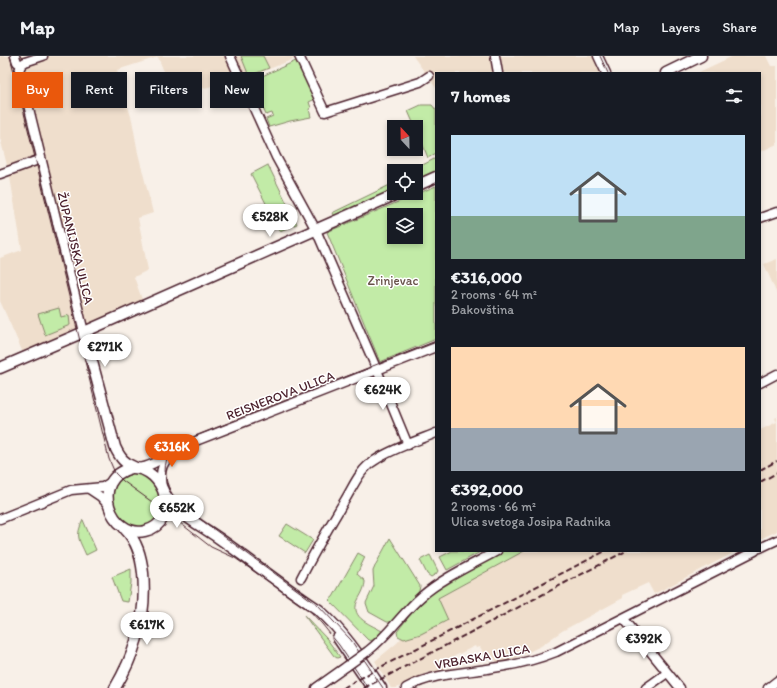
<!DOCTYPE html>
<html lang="en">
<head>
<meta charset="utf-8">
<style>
	:root { --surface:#171b24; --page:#242831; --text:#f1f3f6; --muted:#9ea1a6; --line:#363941; --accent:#ea580c }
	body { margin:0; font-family:Itim,sans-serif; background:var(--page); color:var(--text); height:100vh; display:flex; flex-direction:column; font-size:15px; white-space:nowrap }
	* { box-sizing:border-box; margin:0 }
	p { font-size:13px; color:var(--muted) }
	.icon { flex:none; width:22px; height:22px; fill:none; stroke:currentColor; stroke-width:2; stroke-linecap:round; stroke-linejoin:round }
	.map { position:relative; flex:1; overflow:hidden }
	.side { position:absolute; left:435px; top:16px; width:326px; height:480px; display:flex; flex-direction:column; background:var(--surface); border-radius:0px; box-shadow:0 2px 6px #0003 }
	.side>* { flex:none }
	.guide { position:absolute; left:12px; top:16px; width:363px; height:36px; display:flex; gap:8px }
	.needle { width:26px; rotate:338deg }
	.tools { position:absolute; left:387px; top:64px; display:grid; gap:8px }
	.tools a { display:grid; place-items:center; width:36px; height:36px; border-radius:0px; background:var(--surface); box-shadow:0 2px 6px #0003; font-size:20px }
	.price { position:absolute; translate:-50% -34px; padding:0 9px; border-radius:14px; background:#fff; color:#222; font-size:13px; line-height:26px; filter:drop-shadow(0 1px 2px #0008) }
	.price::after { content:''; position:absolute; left:50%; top:24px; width:12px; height:9px; margin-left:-6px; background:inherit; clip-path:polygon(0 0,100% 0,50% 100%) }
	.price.selected { background:var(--accent); color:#fff }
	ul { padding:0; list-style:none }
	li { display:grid; align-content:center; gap:8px; height:212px; padding:0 16px }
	li span { display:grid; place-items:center; height:124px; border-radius:0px; color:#555 }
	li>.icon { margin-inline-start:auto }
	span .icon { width:72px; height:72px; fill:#fffc; stroke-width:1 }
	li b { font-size:17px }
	h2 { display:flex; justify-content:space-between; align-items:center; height:48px; padding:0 16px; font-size:17px }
	.tag { padding:0 14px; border-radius:0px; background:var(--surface); box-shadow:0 2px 6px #0003; font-size:14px; line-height:36px }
	.tag.selected { background:var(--accent); color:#fff }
	header { display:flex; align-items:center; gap:24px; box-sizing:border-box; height:56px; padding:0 20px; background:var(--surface); border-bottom:1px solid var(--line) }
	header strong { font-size:19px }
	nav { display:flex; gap:22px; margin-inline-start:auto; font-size:14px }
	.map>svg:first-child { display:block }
	.built { fill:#efdecc }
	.green { fill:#c2eba7; stroke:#868569; fill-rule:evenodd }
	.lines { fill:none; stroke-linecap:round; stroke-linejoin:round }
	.minor-casing { stroke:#4a1f2b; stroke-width:11 }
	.major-casing { stroke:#4a1f2b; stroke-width:13 }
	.minor { stroke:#fff; stroke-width:8 }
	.major { stroke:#fff; stroke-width:10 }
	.tram { stroke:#4a1f2b; stroke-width:1 }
	.rail { stroke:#4a1f2b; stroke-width:2; stroke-dasharray:6 3; stroke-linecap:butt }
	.minor-bridge-casing { stroke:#4a1f2b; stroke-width:11; stroke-linecap:butt }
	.minor-bridge { stroke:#fff; stroke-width:8 }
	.labels { text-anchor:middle; stroke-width:3; stroke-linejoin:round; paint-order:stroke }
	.street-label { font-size:13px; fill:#4a1f2b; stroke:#fff }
	.park-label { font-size:13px; fill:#68524a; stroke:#fff }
</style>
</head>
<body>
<header>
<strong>Map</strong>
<nav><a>Map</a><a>Layers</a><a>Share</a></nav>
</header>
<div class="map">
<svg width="777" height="632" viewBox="0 0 777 632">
	<rect width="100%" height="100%" fill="#f8f0e8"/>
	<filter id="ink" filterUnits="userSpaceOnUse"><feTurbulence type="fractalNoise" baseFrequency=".025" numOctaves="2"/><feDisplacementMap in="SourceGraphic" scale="8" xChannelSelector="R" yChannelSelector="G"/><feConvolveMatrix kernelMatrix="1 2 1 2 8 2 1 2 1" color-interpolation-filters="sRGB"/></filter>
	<g filter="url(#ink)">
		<g class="built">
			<polygon points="0,0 298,0 299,1 249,21 229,25 174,41 158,1 117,14 132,64 138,97 153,157 138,162 148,214 134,221 143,246 24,299 0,245 0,202 22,194 10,121 0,82"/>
			<polygon points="413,0 595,0 603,17 436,17 436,32"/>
			<polygon points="733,0 766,0 771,10 777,10 777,88 760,96 760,17 697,17"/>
			<polygon points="777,203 777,238 764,208"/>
			<polygon points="777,361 777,475 760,483 760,374 777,366 775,362"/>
			<polygon points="524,495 737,495 654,538 648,527 622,539 623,542 562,575 541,590 514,603 497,607 493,600 486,601 480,591 476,592 475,590 443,606 447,613 427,617 411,624 397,632 391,632 375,605 397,587 423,556 438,542"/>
		</g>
		<g class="green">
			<polygon points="241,0 263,0 269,12 249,20"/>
			<polygon points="298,4 315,43 309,46 311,52 309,53 311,61 290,65 269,71 266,63 273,60 272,57 266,59 251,25"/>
			<polygon points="421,49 432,49 436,54 436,97 428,102 416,71 415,71 408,55"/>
			<polygon points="436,102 436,116 422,122 419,121 415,113"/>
			<polygon points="268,109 297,168 280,175 251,118"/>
			<polygon points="394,127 394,137 335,163 332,157"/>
			<path d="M436,130V283L380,306L327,176ZM394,159H416V181H394Z"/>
			<polygon points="59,252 61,261 69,259 70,269 45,279 38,258"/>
			<path d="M130,417C138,417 145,418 151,424C161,433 167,456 154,466C150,469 143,470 139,472L120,463L112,447L113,430L115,426Z"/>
			<path d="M83,464L96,494L86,499C79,483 75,481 83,464Z"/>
			<polygon points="287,468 313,484 305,497 279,480"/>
			<polygon points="390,482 420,530 419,535 394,564 391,566 387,566 369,556 366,547 374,530 373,515 376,508"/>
			<polygon points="452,495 482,495 447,514 440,501"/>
			<path d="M502,495H524L438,542L448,564L421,578L404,583L398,580L397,576C407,562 419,548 433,537Z"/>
			<path d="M358,497L365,501L357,518L365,525C365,531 362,537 359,542C348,561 368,567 382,575V577C378,581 374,586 368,584L329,544L333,541Z"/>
			<polygon points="430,499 438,515 436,518 431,521 427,518 420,504"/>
			<polygon points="131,513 131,527 128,546 121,545 112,521"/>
			<polygon points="304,559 327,583 340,601 337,602 334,600"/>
		</g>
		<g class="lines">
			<defs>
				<g id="minor">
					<polyline points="15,0 17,6 21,9"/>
					<polyline points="230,0 276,101 316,174 377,314 408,389"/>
					<polyline points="299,0 325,56 420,26 429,20"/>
					<polyline points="495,0 498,17"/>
					<polyline points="598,0 606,17"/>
					<polyline points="21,9 19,15 21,20 84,276"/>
					<polyline points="21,9 25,6 43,0"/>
					<polyline points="0,118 41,103"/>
					<polyline points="760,162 777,156"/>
					<polyline points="760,327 777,318"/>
					<path d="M137,412C153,411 165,400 178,392L436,291"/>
					<path d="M162,432C160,419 160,409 170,400"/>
					<polyline points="89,433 101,441 109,450"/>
					<polyline points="0,463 71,434 103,431 111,426"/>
					<polyline points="760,492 777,484"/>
					<path d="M301,522C315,495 330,469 345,444C353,431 360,413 374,405C391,393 417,385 436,377"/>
					<polyline points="624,563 680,632"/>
					<path d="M368,595C389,579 402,557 422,540C444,521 472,509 497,495"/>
					<polyline points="316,632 347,610"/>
					<path d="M406,632C433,617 464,617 493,612C515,609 536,604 556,596L755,495"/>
					<polyline points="646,632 667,617"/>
					<polyline points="768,632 777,625"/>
				</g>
				<g id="major">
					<polyline points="666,17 701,0"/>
					<polyline points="416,130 436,121"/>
					<path d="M84,276L115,391C120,402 125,408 136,412"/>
					<polyline points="0,312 84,276 399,137"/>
					<path d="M132,412C165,411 182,466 145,475C112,483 87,423 132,412Z"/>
					<path d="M164,437C178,459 199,468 220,483C253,506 285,532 319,554C345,577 362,604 381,632"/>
					<polyline points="338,582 372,632"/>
					<path d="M115,632C136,597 147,559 143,517C141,500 137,485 125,473"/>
				</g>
			</defs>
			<use href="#minor" class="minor-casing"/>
			<use href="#major" class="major-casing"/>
			<use href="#minor" class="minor"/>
			<use href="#major" class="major"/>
			<g class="tram">
				<polyline points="10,0 109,403 115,417 123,425 166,456 211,491 235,502 309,554 322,568 339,589 368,632"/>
				<polyline points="600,0 608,17"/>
				<path d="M383,632L351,584L318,549L178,447C162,426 158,400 183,385L436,285"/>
			</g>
			<g class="rail">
				<polyline points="760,414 777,405"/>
				<polyline points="760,426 777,417"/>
				<polyline points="343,632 379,612 605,495"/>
				<polyline points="364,632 626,495"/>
			</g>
			<defs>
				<polyline id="minor-bridge" points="347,610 368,595"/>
			</defs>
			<use href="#minor-bridge" class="minor-bridge-casing"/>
			<use href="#minor-bridge" class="minor-bridge"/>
		</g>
	</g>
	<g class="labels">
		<g class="street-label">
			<text transform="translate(76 192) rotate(76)" y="5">ŽUPANIJSKA ULICA</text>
			<text transform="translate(280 339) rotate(-21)" y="5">REISNEROVA ULICA</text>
			<text transform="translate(482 600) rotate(-10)" y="5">VRBASKA ULICA</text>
		</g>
		<g class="park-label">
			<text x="393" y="229">Zrinjevac</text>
		</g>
	</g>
</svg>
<div class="tools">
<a><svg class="needle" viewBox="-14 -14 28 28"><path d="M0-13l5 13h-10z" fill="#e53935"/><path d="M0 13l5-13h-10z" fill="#9ea1a6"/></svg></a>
<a><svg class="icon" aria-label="locate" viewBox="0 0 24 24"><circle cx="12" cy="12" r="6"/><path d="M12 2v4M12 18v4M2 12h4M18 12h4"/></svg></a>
<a><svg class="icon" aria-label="layers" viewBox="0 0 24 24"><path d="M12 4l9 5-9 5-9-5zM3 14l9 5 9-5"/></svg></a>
</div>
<b class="price" style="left:270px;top:182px">€528K</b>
<b class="price" style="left:105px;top:312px">€271K</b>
<b class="price" style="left:383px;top:355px">€624K</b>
<b class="price selected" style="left:172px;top:412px">€316K</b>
<b class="price" style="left:177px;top:473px">€652K</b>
<b class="price" style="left:147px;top:590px">€617K</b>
<b class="price" style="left:644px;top:604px">€392K</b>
<div class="guide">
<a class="tag selected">Buy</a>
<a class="tag">Rent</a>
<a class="tag">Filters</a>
<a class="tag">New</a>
</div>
<section class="side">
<h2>7 homes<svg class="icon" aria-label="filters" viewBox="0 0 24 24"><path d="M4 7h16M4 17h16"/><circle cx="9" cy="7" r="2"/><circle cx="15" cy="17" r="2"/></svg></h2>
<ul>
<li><span style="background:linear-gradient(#bfe0f5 65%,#7fa58c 0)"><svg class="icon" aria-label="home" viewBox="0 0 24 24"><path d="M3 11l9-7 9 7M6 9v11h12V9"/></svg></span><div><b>€316,000</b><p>2 rooms · 64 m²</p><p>Đakovština</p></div></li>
<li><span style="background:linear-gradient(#ffd9b3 65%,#9aa5b1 0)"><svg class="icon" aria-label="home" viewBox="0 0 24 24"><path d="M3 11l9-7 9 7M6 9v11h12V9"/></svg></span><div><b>€392,000</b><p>2 rooms · 66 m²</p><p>Ulica svetoga Josipa Radnika</p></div></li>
</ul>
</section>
</div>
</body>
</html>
